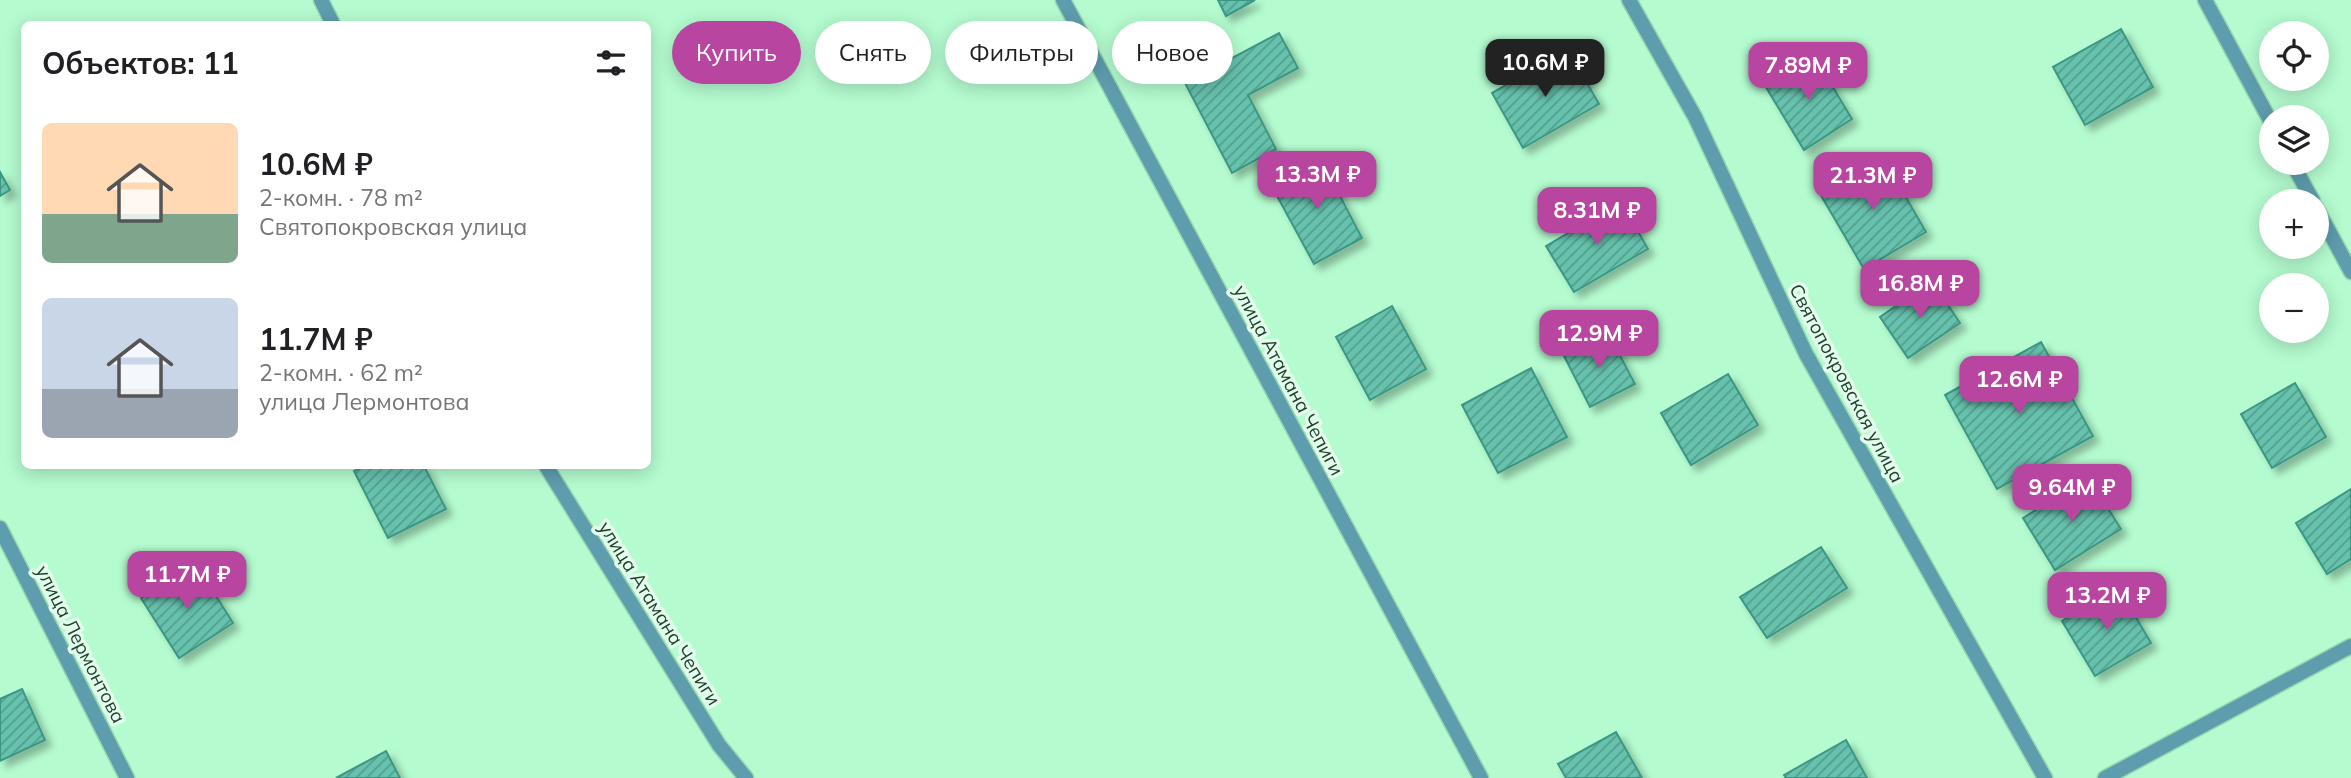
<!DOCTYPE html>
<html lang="ru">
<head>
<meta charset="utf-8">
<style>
	:root { --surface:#fff; --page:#f2f2f2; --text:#202124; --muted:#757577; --accent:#b845a0 }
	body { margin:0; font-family:Mulish,sans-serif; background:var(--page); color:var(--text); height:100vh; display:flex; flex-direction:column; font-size:26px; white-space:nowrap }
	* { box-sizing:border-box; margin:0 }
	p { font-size:23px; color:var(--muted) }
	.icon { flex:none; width:38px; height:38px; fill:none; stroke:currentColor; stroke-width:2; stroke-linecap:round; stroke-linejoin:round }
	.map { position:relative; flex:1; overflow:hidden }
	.panel { position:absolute; left:21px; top:21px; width:630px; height:448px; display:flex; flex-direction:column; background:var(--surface); border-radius:10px; box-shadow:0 4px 18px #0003 }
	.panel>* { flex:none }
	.banner { position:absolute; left:672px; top:21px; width:665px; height:63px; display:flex; gap:14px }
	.fabs { position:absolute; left:2259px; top:21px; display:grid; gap:14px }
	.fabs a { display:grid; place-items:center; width:70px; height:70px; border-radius:50%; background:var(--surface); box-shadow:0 4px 18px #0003; font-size:35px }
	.price { position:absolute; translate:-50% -60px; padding:0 16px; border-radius:14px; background:var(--accent); color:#fff; font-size:23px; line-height:46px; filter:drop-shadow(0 2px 4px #0008) }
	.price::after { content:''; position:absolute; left:50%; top:42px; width:21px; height:16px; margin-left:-10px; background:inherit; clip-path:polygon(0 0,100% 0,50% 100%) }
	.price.current { background:#222; color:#fff }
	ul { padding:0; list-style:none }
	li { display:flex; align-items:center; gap:21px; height:175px; padding:0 21px }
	li span { display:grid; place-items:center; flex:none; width:196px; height:140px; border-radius:10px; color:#555 }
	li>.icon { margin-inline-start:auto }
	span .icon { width:84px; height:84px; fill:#fffc; stroke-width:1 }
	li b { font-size:30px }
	h2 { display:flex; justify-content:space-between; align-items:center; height:84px; padding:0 21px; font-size:30px }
	.chip { padding:0 24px; border-radius:32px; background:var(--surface); box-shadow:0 4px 18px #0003; font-size:24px; line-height:63px }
	.chip.current { background:var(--accent); color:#fff }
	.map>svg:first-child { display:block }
	.building { fill:url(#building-hatch); stroke:#3b9784; stroke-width:2; filter:url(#shadow) }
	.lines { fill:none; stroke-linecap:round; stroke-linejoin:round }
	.service-casing { stroke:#97d5af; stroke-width:17 }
	.minor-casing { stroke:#97d5af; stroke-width:17 }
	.service { stroke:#5e9dad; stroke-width:14 }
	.minor { stroke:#5e9dad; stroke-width:14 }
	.labels { text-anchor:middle; stroke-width:7; stroke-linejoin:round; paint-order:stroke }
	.street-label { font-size:19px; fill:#223f2e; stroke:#e2fdeb }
</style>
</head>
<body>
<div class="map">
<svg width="2351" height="778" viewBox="0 0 2351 778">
	<defs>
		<pattern id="building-hatch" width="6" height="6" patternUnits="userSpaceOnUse" patternTransform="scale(1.75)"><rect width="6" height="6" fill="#66c1ad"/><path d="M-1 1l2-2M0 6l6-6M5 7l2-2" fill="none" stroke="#549e8d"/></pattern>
		<filter id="shadow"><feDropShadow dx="6" dy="6" stdDeviation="3.5" flood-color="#0004"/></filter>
	</defs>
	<rect width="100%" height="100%" fill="#b4fbcf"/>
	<g class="building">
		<polygon points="1218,0 1255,0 1226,16"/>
		<polygon points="2121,29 2153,87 2085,125 2053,67"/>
		<polygon points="1279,33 1298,68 1248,95 1276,149 1232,173 1185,83"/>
		<polygon points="1568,50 1599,104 1523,148 1492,93"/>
		<polygon points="1813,54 1852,119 1804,150 1764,84"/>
		<polygon points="1882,156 1926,232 1864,269 1819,192"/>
		<polygon points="1320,158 1362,238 1314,264 1271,185"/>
		<polygon points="0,172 10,190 0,196"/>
		<polygon points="1621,202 1648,249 1574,292 1546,246"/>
		<polygon points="1932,281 1960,323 1908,358 1880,317"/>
		<polygon points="1392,306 1426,369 1370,400 1336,337"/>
		<polygon points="1608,333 1635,384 1590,407 1564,356"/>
		<polygon points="2041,342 2093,436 1997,489 1945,395"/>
		<polygon points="1531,368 1567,437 1498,473 1462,405"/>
		<polygon points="1728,374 1758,425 1691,465 1661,413"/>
		<polygon points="2295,383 2326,437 2272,468 2241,414"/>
		<polygon points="365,466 424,466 446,509 388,538 354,471"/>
		<polygon points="2088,477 2121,529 2055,570 2023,518"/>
		<polygon points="2351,489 2351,559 2327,574 2296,523"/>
		<polygon points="1821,547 1847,588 1767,638 1740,597"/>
		<polygon points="196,564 233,623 179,658 141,598"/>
		<polygon points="2118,587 2151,643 2095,676 2062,621"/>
		<polygon points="22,689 45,740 0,761 0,699"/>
		<polygon points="1616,732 1642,778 1566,778 1558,764"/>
		<polygon points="1846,740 1867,778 1786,778 1784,775"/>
		<polygon points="386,751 400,778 336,778"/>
	</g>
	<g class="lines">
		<defs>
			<polyline id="service" points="2105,778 2351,646"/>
			<g id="minor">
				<polyline points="321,0 333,24"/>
				<polyline points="1063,0 1481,778"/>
				<polyline points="1629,0 1695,117 1806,354 2045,778"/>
				<polyline points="2205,0 2272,124"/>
				<polyline points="2292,163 2313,201"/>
				<polyline points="2317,209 2351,272"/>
				<polyline points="546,466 719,745 746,778"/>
				<polyline points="0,528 127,778"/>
			</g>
		</defs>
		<use href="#service" class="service-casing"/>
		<use href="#minor" class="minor-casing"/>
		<use href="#service" class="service"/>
		<use href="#minor" class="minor"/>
	</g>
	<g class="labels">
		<g class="street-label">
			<text transform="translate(1289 380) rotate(62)" y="7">улица Атамана Чепиги</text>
			<text transform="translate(1847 383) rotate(62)" y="7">Святопокровская улица</text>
			<text transform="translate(660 613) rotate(58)" y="7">улица Атамана Чепиги</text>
			<text transform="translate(81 644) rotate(63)" y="7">улица Лермонтова</text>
		</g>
	</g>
</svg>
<div class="fabs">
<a><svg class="icon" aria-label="locate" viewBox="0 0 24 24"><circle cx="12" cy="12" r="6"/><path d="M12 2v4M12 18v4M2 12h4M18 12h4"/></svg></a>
<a><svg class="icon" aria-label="layers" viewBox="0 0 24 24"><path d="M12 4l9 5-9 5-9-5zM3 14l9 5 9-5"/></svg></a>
<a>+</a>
<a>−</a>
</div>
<b class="price current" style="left:1545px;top:99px">10.6M ₽</b>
<b class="price" style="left:1808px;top:102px">7.89M ₽</b>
<b class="price" style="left:1317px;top:211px">13.3M ₽</b>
<b class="price" style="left:1873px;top:212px">21.3M ₽</b>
<b class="price" style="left:1597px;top:247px">8.31M ₽</b>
<b class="price" style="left:1920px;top:320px">16.8M ₽</b>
<b class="price" style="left:1599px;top:370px">12.9M ₽</b>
<b class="price" style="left:2019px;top:416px">12.6M ₽</b>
<b class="price" style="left:2072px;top:524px">9.64M ₽</b>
<b class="price" style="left:187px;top:611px">11.7M ₽</b>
<b class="price" style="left:2107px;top:632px">13.2M ₽</b>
<div class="banner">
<a class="chip current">Купить</a>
<a class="chip">Снять</a>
<a class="chip">Фильтры</a>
<a class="chip">Новое</a>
</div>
<section class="panel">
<h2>Объектов: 11<svg class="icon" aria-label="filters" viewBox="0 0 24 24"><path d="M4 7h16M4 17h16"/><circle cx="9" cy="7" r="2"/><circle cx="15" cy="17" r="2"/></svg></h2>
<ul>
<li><span style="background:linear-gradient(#ffd9b3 65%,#7fa58c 0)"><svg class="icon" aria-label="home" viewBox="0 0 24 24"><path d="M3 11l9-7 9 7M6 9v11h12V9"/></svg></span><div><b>10.6M ₽</b><p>2-комн. · 78 m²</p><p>Святопокровская улица</p></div></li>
<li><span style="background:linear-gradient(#c9d6e8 65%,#9aa5b1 0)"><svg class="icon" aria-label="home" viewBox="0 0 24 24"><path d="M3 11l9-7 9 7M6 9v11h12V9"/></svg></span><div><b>11.7M ₽</b><p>2-комн. · 62 m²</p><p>улица Лермонтова</p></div></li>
</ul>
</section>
</div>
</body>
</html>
